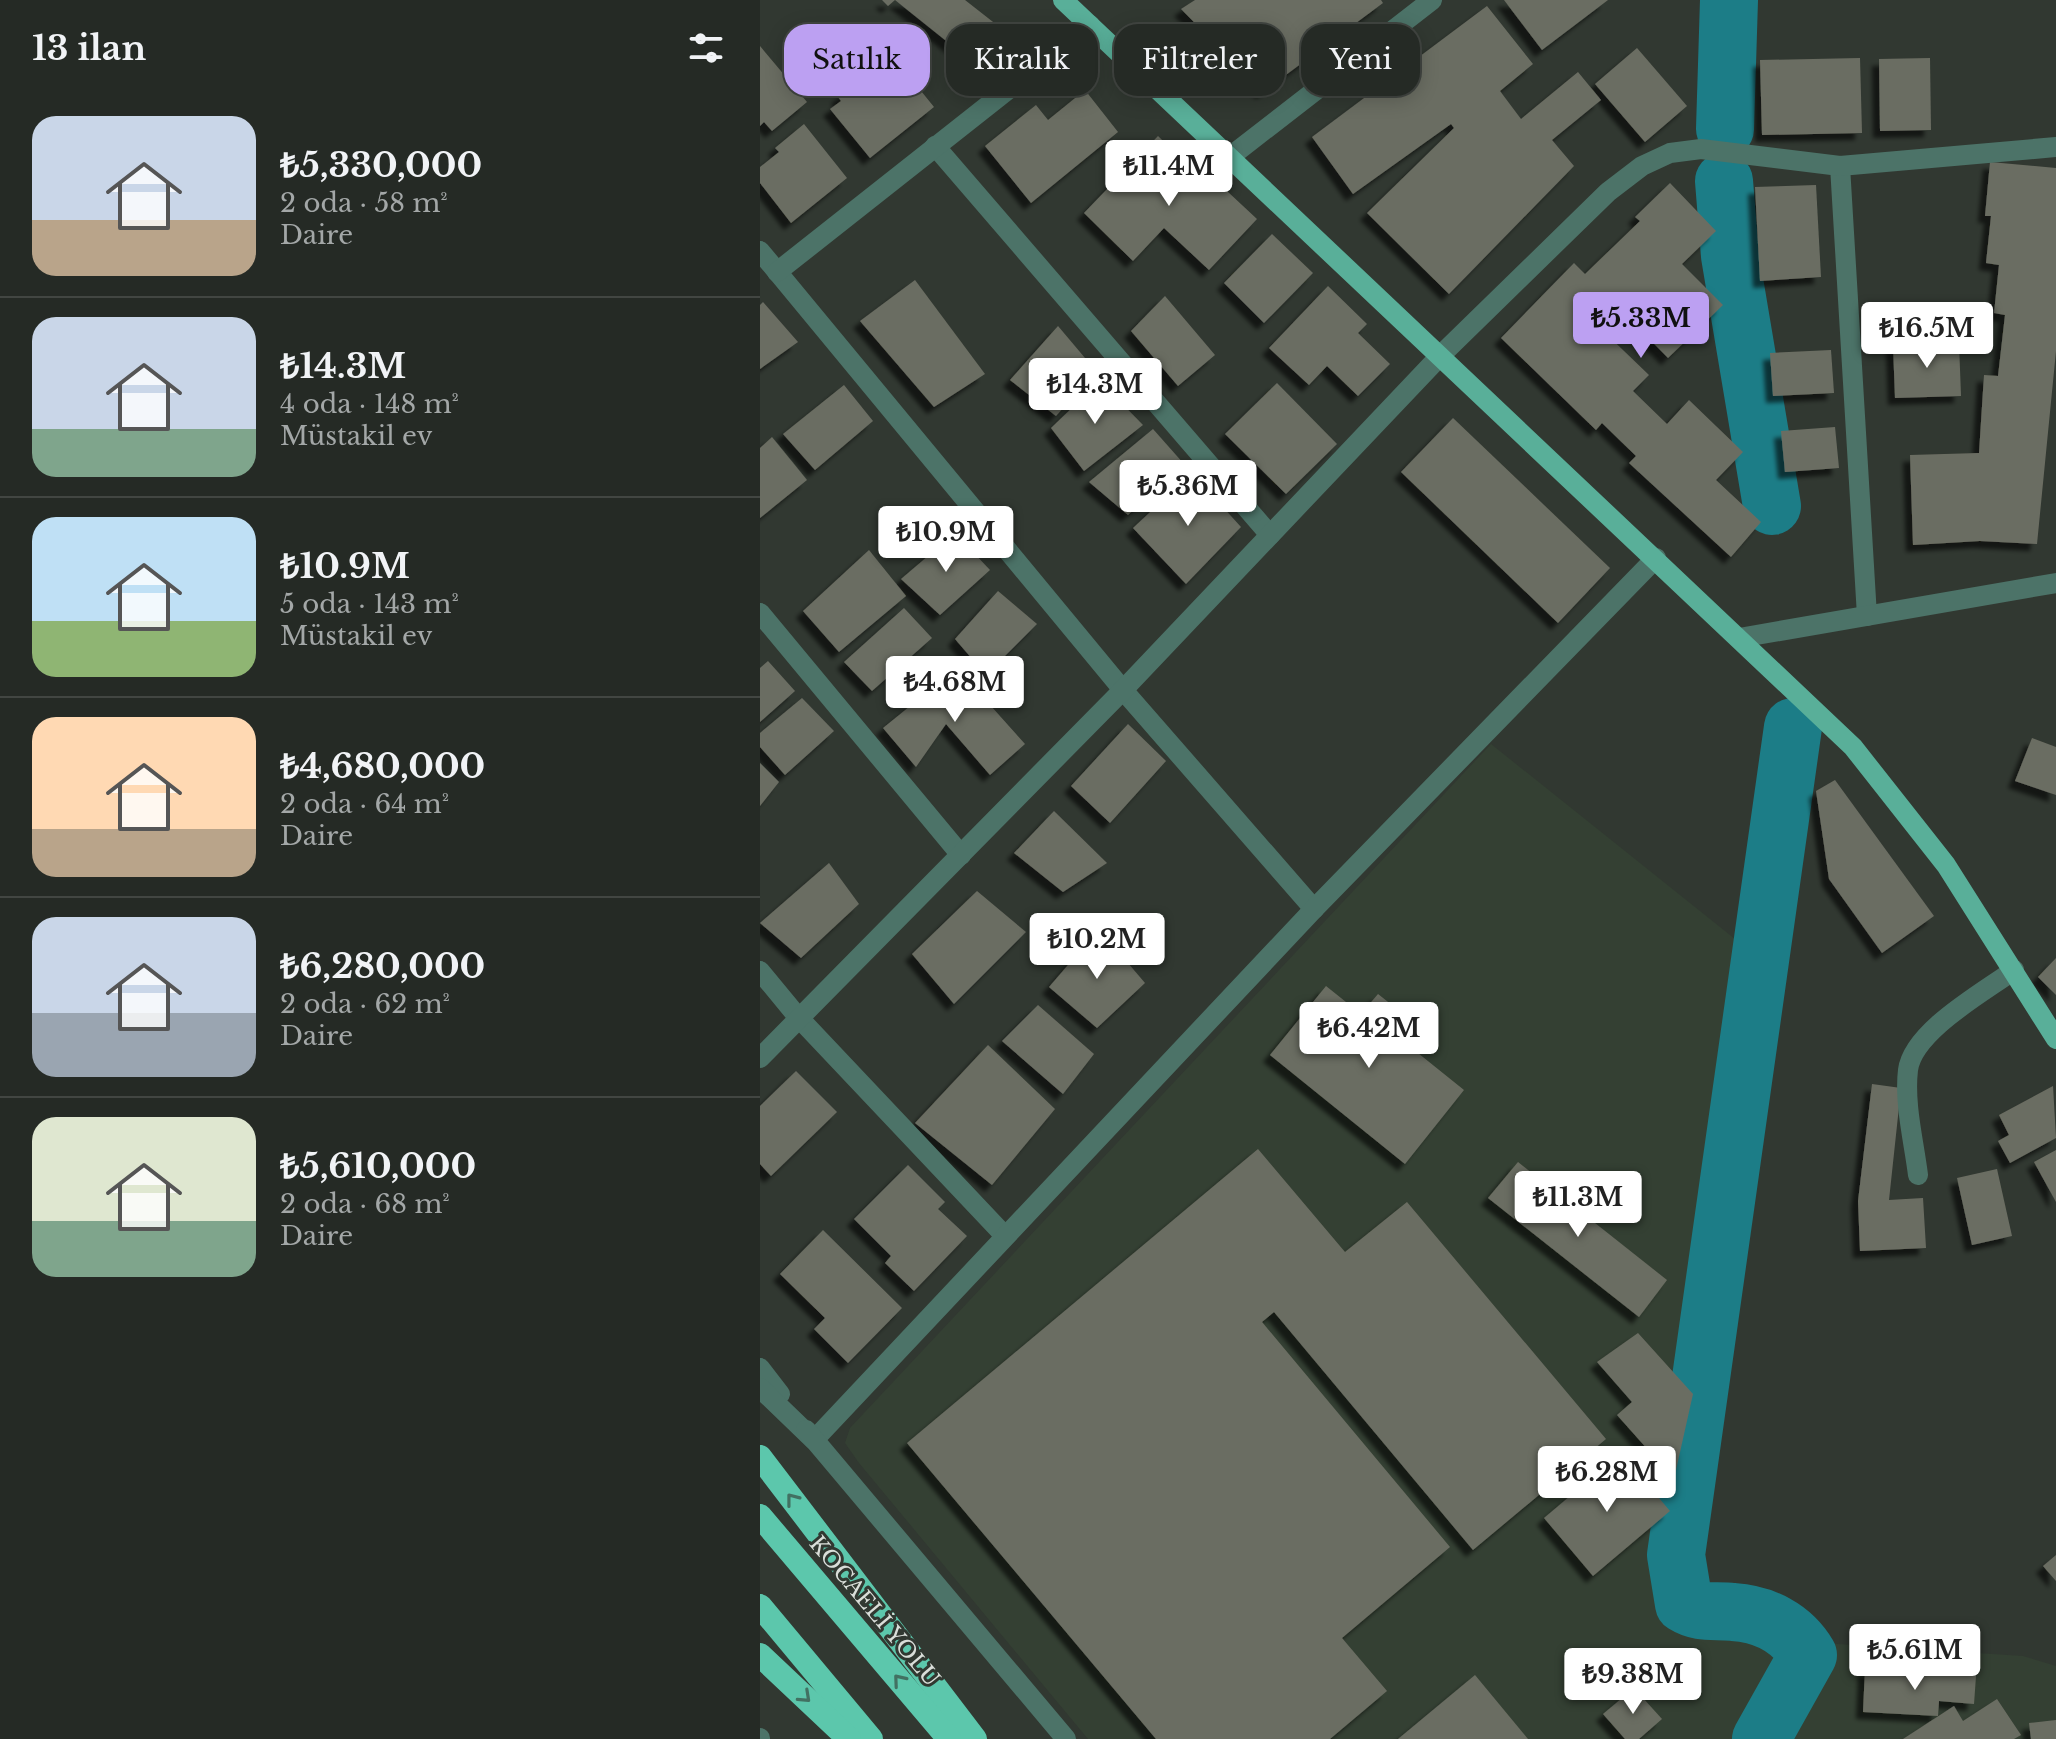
<!DOCTYPE html>
<html lang="tr">
<head>
<meta charset="utf-8">
<style>
	:root { --surface:#252a25; --page:#2d322d; --text:#f1f3f6; --muted:#a3a7a7; --line:#424642; --accent:#bca0f2 }
	body { margin:0; font-family:"Libre Baskerville",serif; background:var(--page); color:var(--text); height:100vh; display:flex; flex-direction:column; font-size:30px; white-space:nowrap }
	* { box-sizing:border-box; margin:0 }
	p { font-size:26px; color:var(--muted) }
	.icon { flex:none; width:44px; height:44px; fill:none; stroke:currentColor; stroke-width:2; stroke-linecap:round; stroke-linejoin:round }
	.map { position:relative; flex:1; overflow:hidden }
	.side { display:flex; flex-direction:column; background:var(--surface); width:760px }
	.side>* { flex:none }
	.guide { position:absolute; left:24px; top:24px; width:760px; height:72px; display:flex; gap:16px }
	.price { position:absolute; translate:-50% -68px; padding:0 18px; border-radius:8px; background:#fff; color:#222; font-size:26px; line-height:52px; filter:drop-shadow(0 2px 4px #0008) }
	.price::after { content:''; position:absolute; left:50%; top:48px; width:24px; height:18px; margin-left:-12px; background:inherit; clip-path:polygon(0 0,100% 0,50% 100%) }
	.price.current { background:var(--accent); color:#111 }
	ul { padding:0; list-style:none }
	li { display:flex; align-items:center; gap:24px; height:200px; padding:0 32px }
	li+li { border-top:2px solid var(--line) }
	li span { display:grid; place-items:center; flex:none; width:224px; height:160px; border-radius:24px; color:#555 }
	li>.icon { margin-inline-start:auto }
	span .icon { width:96px; height:96px; fill:#fffc; stroke-width:1 }
	li b { font-size:34px }
	h2 { display:flex; justify-content:space-between; align-items:center; height:96px; padding:0 32px; font-size:34px }
	.pill { padding:0 28px; border-radius:24px; background:var(--surface); box-shadow:0 4px 20px #0003,0 0 0 2px var(--line); font-size:28px; line-height:72px }
	.pill.current { background:var(--accent); color:#111 }
	main { display:flex; flex:1; min-height:0 }
	.map>svg:first-child { display:block }
	.built { fill:#344033 }
	.lines { fill:none; stroke-linecap:round; stroke-linejoin:round }
	.river { stroke:#1c7d87; stroke-width:58 }
	.building { fill:#6b6d62; filter:url(#shadow) }
	.minor { stroke:#4c7368; stroke-width:20 }
	.major { stroke:#59af99; stroke-width:20 }
	.highway { stroke:#5cc7ac; stroke-width:24 }
	.oneway { stroke:#427162 }
	.labels { text-anchor:middle; stroke-width:6; stroke-linejoin:round; paint-order:stroke }
	.street-label { font-size:22px; fill:#d9ded9; stroke:#313831 }
</style>
</head>
<body>
<main>
<section class="side">
<h2>13 ilan<svg class="icon" aria-label="filters" viewBox="0 0 24 24"><path d="M4 7h16M4 17h16"/><circle cx="9" cy="7" r="2"/><circle cx="15" cy="17" r="2"/></svg></h2>
<ul>
<li><span style="background:linear-gradient(#c9d6e8 65%,#b9a48a 0)"><svg class="icon" aria-label="home" viewBox="0 0 24 24"><path d="M3 11l9-7 9 7M6 9v11h12V9"/></svg></span><div><b>₺5,330,000</b><p>2 oda · 58 m²</p><p>Daire</p></div></li>
<li><span style="background:linear-gradient(#c9d6e8 70%,#7fa58c 0)"><svg class="icon" aria-label="home" viewBox="0 0 24 24"><path d="M3 11l9-7 9 7M6 9v11h12V9"/></svg></span><div><b>₺14.3M</b><p>4 oda · 148 m²</p><p>Müstakil ev</p></div></li>
<li><span style="background:linear-gradient(#bfe0f5 65%,#8fb573 0)"><svg class="icon" aria-label="home" viewBox="0 0 24 24"><path d="M3 11l9-7 9 7M6 9v11h12V9"/></svg></span><div><b>₺10.9M</b><p>5 oda · 143 m²</p><p>Müstakil ev</p></div></li>
<li><span style="background:linear-gradient(#ffd9b3 70%,#b9a48a 0)"><svg class="icon" aria-label="home" viewBox="0 0 24 24"><path d="M3 11l9-7 9 7M6 9v11h12V9"/></svg></span><div><b>₺4,680,000</b><p>2 oda · 64 m²</p><p>Daire</p></div></li>
<li><span style="background:linear-gradient(#c9d6e8 60%,#9aa5b1 0)"><svg class="icon" aria-label="home" viewBox="0 0 24 24"><path d="M3 11l9-7 9 7M6 9v11h12V9"/></svg></span><div><b>₺6,280,000</b><p>2 oda · 62 m²</p><p>Daire</p></div></li>
<li><span style="background:linear-gradient(#dfe7d0 65%,#7fa58c 0)"><svg class="icon" aria-label="home" viewBox="0 0 24 24"><path d="M3 11l9-7 9 7M6 9v11h12V9"/></svg></span><div><b>₺5,610,000</b><p>2 oda · 68 m²</p><p>Daire</p></div></li>
</ul>
</section>
<div class="map">
<svg width="1296" height="1739" viewBox="0 0 1296 1739">
	<defs>
		<filter id="shadow"><feDropShadow dx="-7" dy="7" stdDeviation="2" flood-color="#0009"/></filter>
	</defs>
	<rect width="100%" height="100%" fill="#313831"/>
	<g class="built">
		<polygon points="731,744 990,951 909,1554 908,1587 917,1608 931,1620 1003,1626 1040,1655 994,1739 328,1739 99,1463 85,1443 90,1428"/>
		<polygon points="1062,1643 1263,1656 1296,1666 1296,1739 1009,1739"/>
	</g>
	<g class="lines">
		<g class="river">
			<polyline points="965,129 969,0"/>
			<polyline points="964,181 970,256 1012,506"/>
			<path d="M1001,1739L1048,1655C1032,1628 1004,1614 973,1612C954,1610 940,1614 924,1604L916,1555L1033,727"/>
		</g>
	</g>
	<g class="building">
		<polygon points="122,0 205,0 242,29 215,64 135,0 128,6"/>
		<polygon points="435,0 621,0 623,3 503,92 421,9"/>
		<polygon points="744,0 848,0 782,50"/>
		<polygon points="727,6 773,64 740,91 761,119 818,72 841,100 792,140 814,166 689,294 607,213 694,128 691,124 593,194 552,137"/>
		<polygon points="0,46 47,102 12,131 4,122 0,126"/>
		<polygon points="877,48 927,106 885,142 835,84"/>
		<polygon points="1100,58 1102,133 1002,135 1000,60"/>
		<polygon points="1170,58 1171,130 1120,131 1119,59"/>
		<polygon points="136,60 174,107 110,158 70,109 81,101 78,97 98,81 103,86"/>
		<polygon points="325,90 358,132 271,203 225,146 276,105 288,120"/>
		<polygon points="44,124 87,178 31,223 0,183 0,167 19,152 15,148"/>
		<polygon points="398,136 447,184 453,178 497,219 449,270 404,228 373,261 324,213"/>
		<polygon points="1230,162 1296,168 1296,351 1277,544 1220,541 1153,545 1150,455 1219,453 1224,375 1238,376 1245,315 1234,313 1239,265 1226,263 1231,216 1225,216"/>
		<polygon points="910,183 956,231 922,264 963,305 908,358 858,307 838,326 889,375 873,391 907,424 929,400 983,452 956,480 1001,522 971,557 869,463 876,456 842,423 836,430 741,338 814,263 825,274 880,221 875,217"/>
		<polygon points="1056,185 1061,277 1000,281 995,187"/>
		<polygon points="512,234 553,273 504,323 464,283"/>
		<polygon points="155,280 225,374 174,407 100,321"/>
		<polygon points="568,286 607,324 598,333 630,364 598,396 567,366 549,385 509,348"/>
		<polygon points="405,296 455,355 418,386 371,331"/>
		<polygon points="3,302 38,342 0,369 0,305"/>
		<polygon points="298,326 336,371 296,416 250,380"/>
		<polygon points="1199,343 1201,396 1135,398 1133,345"/>
		<polygon points="1071,350 1074,393 1013,396 1010,353"/>
		<polygon points="340,381 383,425 324,471 291,428"/>
		<polygon points="517,383 577,444 526,494 465,434"/>
		<polygon points="84,385 113,421 55,470 23,434"/>
		<polygon points="693,418 850,568 798,623 641,472"/>
		<polygon points="1075,427 1079,468 1025,472 1021,431"/>
		<polygon points="393,429 424,464 368,515 329,482"/>
		<polygon points="12,437 47,480 0,518 0,448"/>
		<polygon points="432,473 481,527 426,584 373,528"/>
		<polygon points="195,533 230,570 180,615 141,579"/>
		<polygon points="109,550 146,596 79,652 43,611"/>
		<polygon points="238,591 277,624 226,675 195,639"/>
		<polygon points="144,608 172,638 112,691 84,662"/>
		<polygon points="8,661 35,691 0,722 0,668"/>
		<polygon points="197,668 265,744 230,775 186,724 156,767 123,728"/>
		<polygon points="42,698 74,731 25,775 0,747 0,733"/>
		<polygon points="368,724 406,761 350,823 311,786"/>
		<polygon points="1272,738 1296,747 1296,795 1255,781"/>
		<polygon points="0,763 19,782 0,806"/>
		<polygon points="1075,780 1174,916 1122,953 1069,879 1056,791"/>
		<polygon points="294,811 347,863 303,892 254,853"/>
		<polygon points="69,863 99,904 41,958 0,923"/>
		<polygon points="217,891 266,932 194,1004 152,954"/>
		<polygon points="339,929 385,983 337,1028 289,987"/>
		<polygon points="1296,958 1296,995 1278,977"/>
		<polygon points="566,986 601,1014 618,994 656,1024 643,1041 704,1090 645,1164 510,1055"/>
		<polygon points="278,1005 334,1054 303,1094 242,1041"/>
		<polygon points="228,1045 295,1109 232,1185 155,1123"/>
		<polygon points="36,1071 77,1112 11,1176 0,1164 0,1106"/>
		<polygon points="1112,1084 1141,1088 1129,1200 1163,1198 1166,1248 1100,1251 1098,1201"/>
		<polygon points="1293,1086 1296,1138 1250,1163 1238,1141 1249,1135 1239,1115"/>
		<polygon points="498,1149 585,1252 647,1202 846,1439 713,1550 514,1312 502,1322 690,1547 582,1638 627,1691 570,1739 396,1739 147,1443"/>
		<polygon points="1296,1150 1296,1202 1274,1162"/>
		<polygon points="758,1162 907,1280 879,1317 728,1198"/>
		<polygon points="148,1165 185,1202 178,1209 207,1236 154,1291 125,1263 131,1256 94,1219"/>
		<polygon points="1237,1169 1252,1236 1212,1245 1197,1178"/>
		<polygon points="63,1230 142,1308 88,1363 54,1329 65,1318 20,1274"/>
		<polygon points="878,1333 933,1394 914,1479 857,1415 872,1402 837,1362"/>
		<polygon points="861,1453 910,1511 833,1576 784,1518"/>
		<polygon points="1296,1555 1296,1581 1283,1566"/>
		<polygon points="1105,1669 1216,1676 1214,1704 1179,1701 1178,1716 1103,1712"/>
		<polygon points="715,1675 768,1739 638,1739"/>
		<polygon points="874,1688 902,1719 879,1739 865,1739 843,1714"/>
		<polygon points="1237,1699 1261,1735 1254,1739 1143,1739 1194,1706 1203,1721"/>
		<polygon points="1296,1720 1296,1739 1271,1739 1269,1723"/>
	</g>
	<g class="lines">
		<g class="minor">
			<polyline points="175,146 510,535"/>
			<polyline points="471,156 672,0"/>
			<polyline points="1080,166 1107,616"/>
			<polyline points="0,251 363,690 554,909"/>
			<polyline points="17,272 330,25"/>
			<polyline points="0,613 201,855"/>
			<polyline points="979,638 1296,583"/>
			<polyline points="0,971 38,1017 245,1236"/>
			<polyline points="0,1058 363,690 681,355 848,192 882,166 910,153 941,149 1080,166 1296,147"/>
			<path d="M1158,1175C1154,1142 1144,1104 1148,1070C1153,1031 1224,992 1254,970"/>
			<polyline points="0,1368 20,1394"/>
			<polyline points="0,1388 54,1440 554,909 896,558"/>
			<polyline points="46,1430 306,1739"/>
			<polyline points="0,1738 0,1739"/>
		</g>
		<polyline class="major" points="303,0 1093,747 1186,865 1296,1039"/>
		<g class="highway">
			<polyline points="0,1457 215,1739"/>
			<polyline points="0,1516 189,1739"/>
			<polyline points="0,1606 111,1739"/>
			<polyline points="0,1655 89,1739"/>
		</g>
	</g>
	<defs><path id="oneway-chevron" d="M-2-3.5L2.5 0L-2 3.5" fill="none" stroke-width="1.6" stroke-linecap="round" stroke-linejoin="round" transform="scale(2)"/></defs>
	<g class="oneway">
		<use href="#oneway-chevron" transform="translate(32 1499) rotate(-128)"/>
		<use href="#oneway-chevron" transform="translate(139 1680) rotate(-130)"/>
		<use href="#oneway-chevron" transform="translate(45 1697) rotate(43)"/>
	</g>
	<g class="labels">
		<g class="street-label">
			<text transform="translate(115 1611) rotate(50)" y="8">KOCAELİ YOLU</text>
		</g>
	</g>
</svg>
<b class="price" style="left:409px;top:208px">₺11.4M</b>
<b class="price current" style="left:881px;top:360px">₺5.33M</b>
<b class="price" style="left:1167px;top:370px">₺16.5M</b>
<b class="price" style="left:335px;top:426px">₺14.3M</b>
<b class="price" style="left:428px;top:528px">₺5.36M</b>
<b class="price" style="left:186px;top:574px">₺10.9M</b>
<b class="price" style="left:195px;top:724px">₺4.68M</b>
<b class="price" style="left:337px;top:981px">₺10.2M</b>
<b class="price" style="left:609px;top:1070px">₺6.42M</b>
<b class="price" style="left:818px;top:1239px">₺11.3M</b>
<b class="price" style="left:847px;top:1514px">₺6.28M</b>
<b class="price" style="left:1155px;top:1692px">₺5.61M</b>
<b class="price" style="left:873px;top:1716px">₺9.38M</b>
<div class="guide">
<a class="pill current">Satılık</a>
<a class="pill">Kiralık</a>
<a class="pill">Filtreler</a>
<a class="pill">Yeni</a>
</div>
</div>
</main>
</body>
</html>
